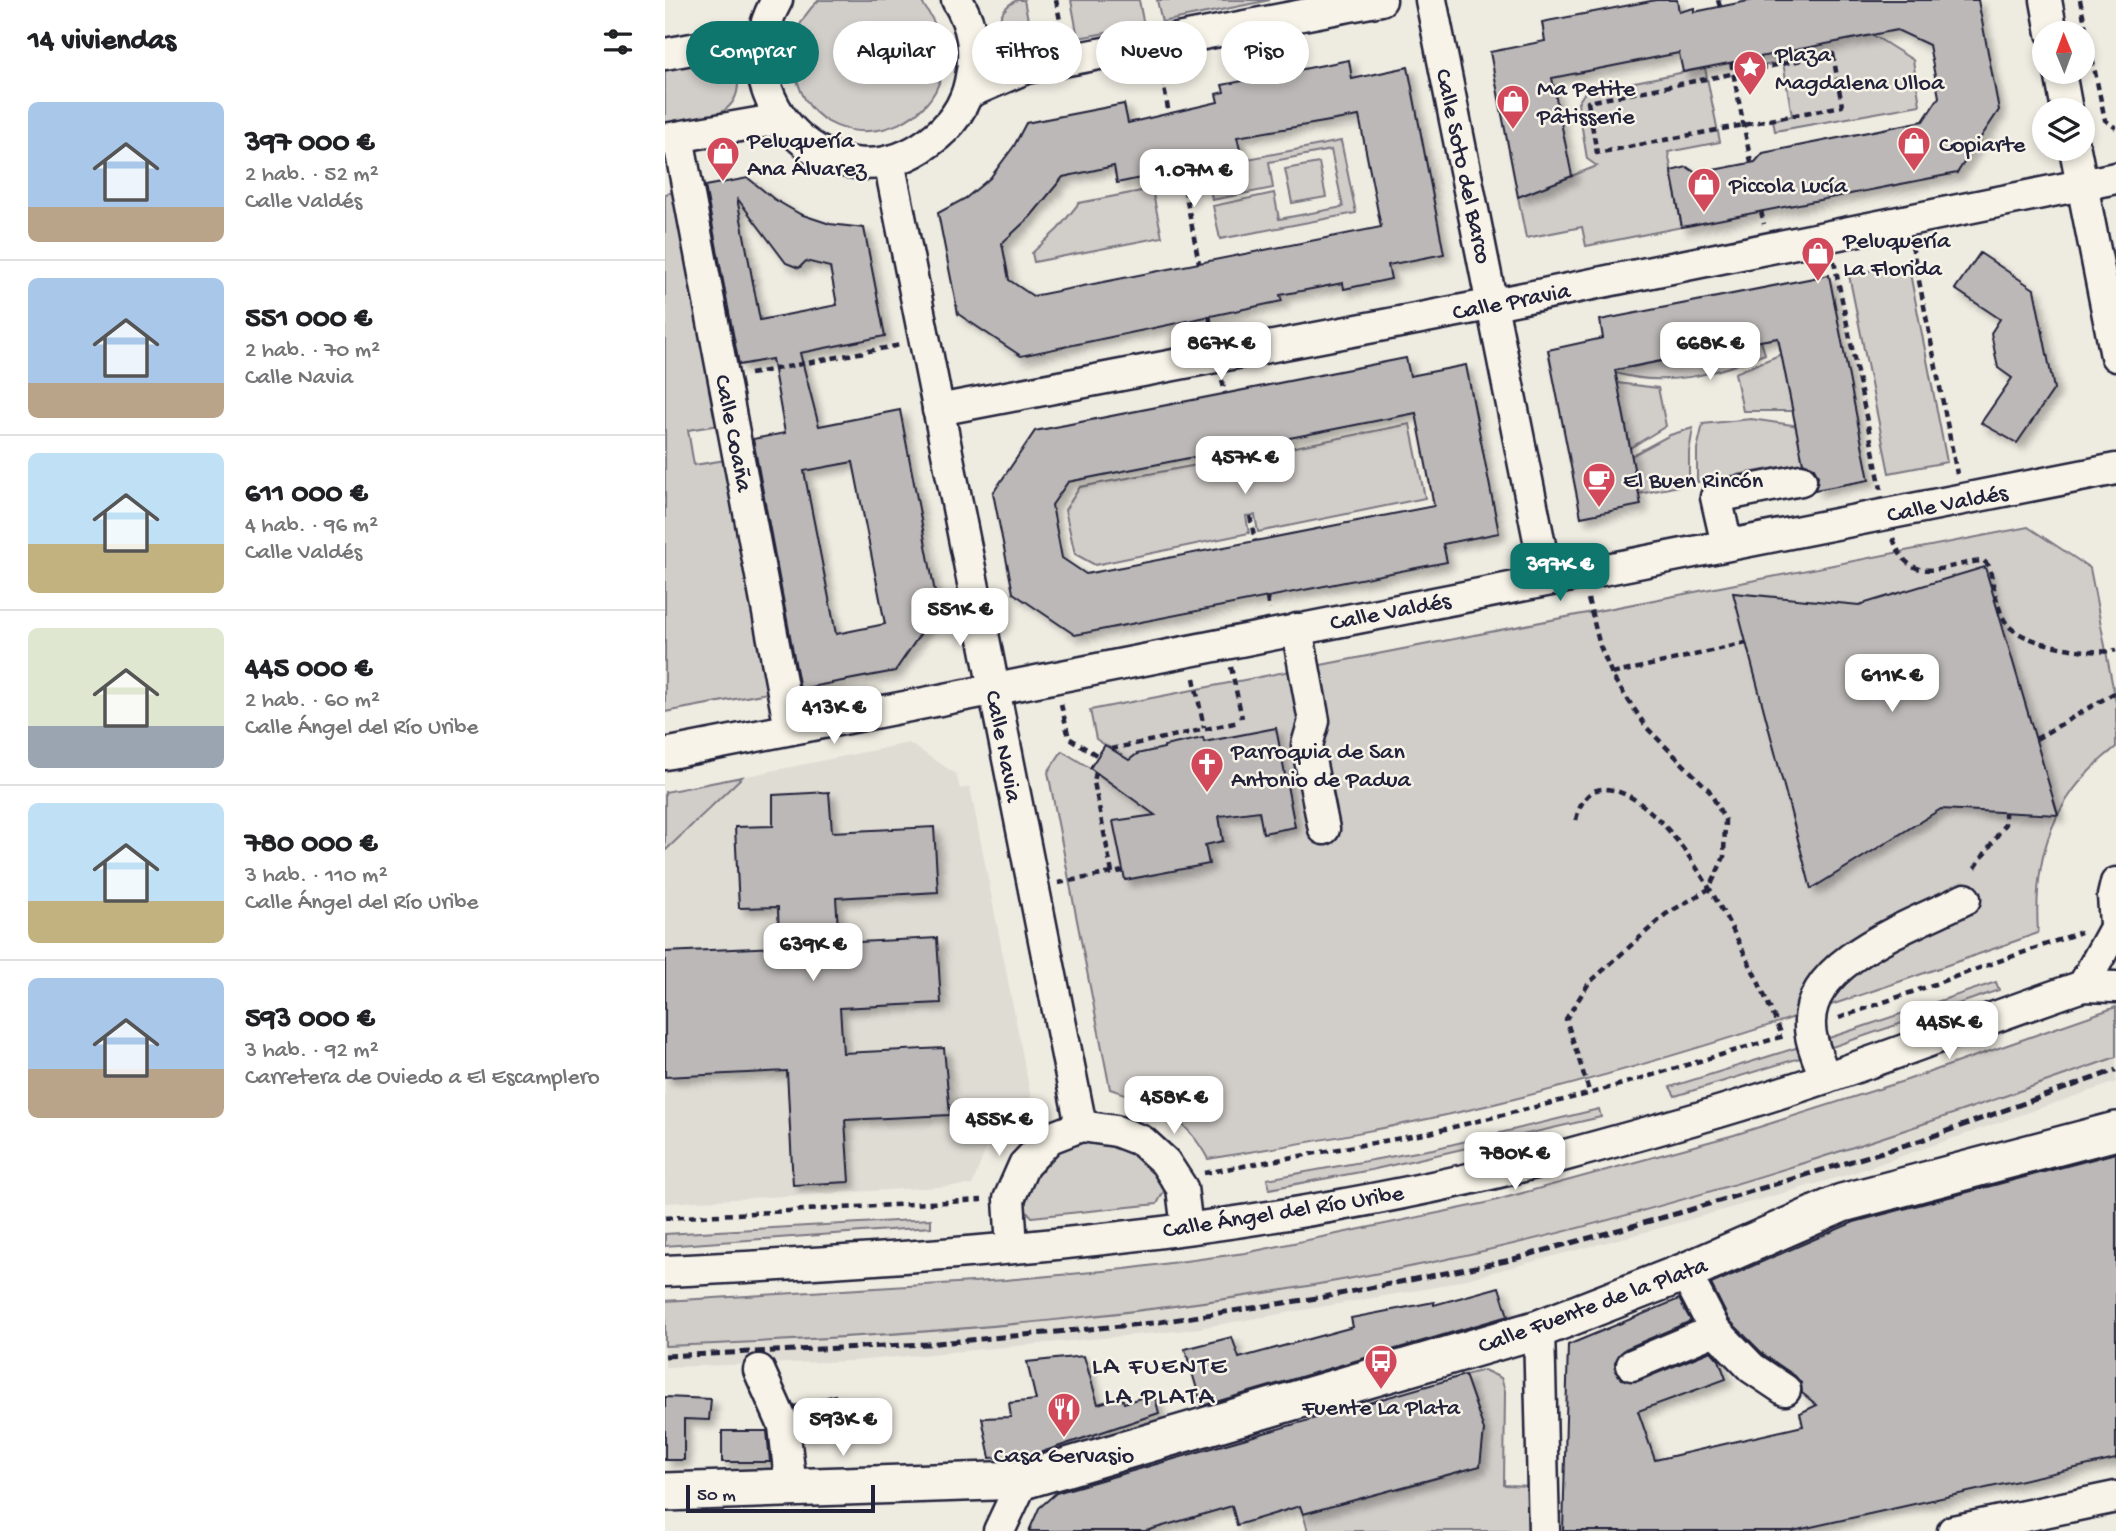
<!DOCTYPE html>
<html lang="es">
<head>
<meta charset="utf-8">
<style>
	:root { --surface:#fff; --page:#f6f6f6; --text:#202124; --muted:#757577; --line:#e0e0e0; --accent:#0f766e }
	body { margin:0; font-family:"Gochi Hand",sans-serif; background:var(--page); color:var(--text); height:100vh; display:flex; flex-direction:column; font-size:26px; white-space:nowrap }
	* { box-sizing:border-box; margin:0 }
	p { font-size:23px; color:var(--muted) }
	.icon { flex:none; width:38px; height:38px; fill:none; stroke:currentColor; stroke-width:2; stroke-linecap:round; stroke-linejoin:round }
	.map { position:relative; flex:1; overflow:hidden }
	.sheet { display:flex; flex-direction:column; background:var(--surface); width:665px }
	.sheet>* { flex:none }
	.guide { position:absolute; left:21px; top:21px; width:665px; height:63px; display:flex; gap:14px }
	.needle { width:46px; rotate:359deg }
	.tools { position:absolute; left:1367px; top:21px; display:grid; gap:14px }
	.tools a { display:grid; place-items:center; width:63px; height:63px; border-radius:50%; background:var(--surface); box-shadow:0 4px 10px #0003; font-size:35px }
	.scale { position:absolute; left:21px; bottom:18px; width:189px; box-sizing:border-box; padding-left:7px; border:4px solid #22223b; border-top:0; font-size:19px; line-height:24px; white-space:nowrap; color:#22223b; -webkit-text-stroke:5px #f7f3e8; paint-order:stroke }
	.price { position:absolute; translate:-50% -60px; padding:0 16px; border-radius:14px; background:#fff; color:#222; font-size:23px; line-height:46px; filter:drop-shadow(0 2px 4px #0008) }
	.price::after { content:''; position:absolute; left:50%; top:42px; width:21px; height:16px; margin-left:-10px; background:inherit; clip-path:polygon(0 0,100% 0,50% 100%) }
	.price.on { background:var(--accent); color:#fff }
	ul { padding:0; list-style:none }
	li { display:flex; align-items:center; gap:21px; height:175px; padding:0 28px }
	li+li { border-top:2px solid var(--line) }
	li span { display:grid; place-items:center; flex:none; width:196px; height:140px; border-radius:10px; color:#555 }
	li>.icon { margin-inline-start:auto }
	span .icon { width:84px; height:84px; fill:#fffc; stroke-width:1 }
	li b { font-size:30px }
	h2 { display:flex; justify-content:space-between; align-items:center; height:84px; padding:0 28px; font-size:30px }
	.tag { padding:0 24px; border-radius:32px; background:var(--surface); box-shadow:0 4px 10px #0003; font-size:24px; line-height:63px }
	.tag.on { background:var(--accent); color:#fff }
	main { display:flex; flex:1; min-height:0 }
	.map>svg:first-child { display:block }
	.built { fill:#dfdcd4 }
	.green { fill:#d1cdc9; stroke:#7a7882; stroke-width:2 }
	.building { fill:#bbb8b7; stroke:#22223b; stroke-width:2; fill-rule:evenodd; filter:url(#shadow) }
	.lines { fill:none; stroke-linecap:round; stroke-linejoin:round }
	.minor-casing { stroke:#22223b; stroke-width:35 }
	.major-casing { stroke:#22223b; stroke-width:42 }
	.path { stroke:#22223b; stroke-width:4.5; stroke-dasharray:7 5; stroke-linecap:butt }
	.minor { stroke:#f7f3e8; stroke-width:30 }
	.major { stroke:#f7f3e8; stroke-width:37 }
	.rail { stroke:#22223b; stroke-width:5; stroke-dasharray:10 5; stroke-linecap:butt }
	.labels { text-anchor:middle; stroke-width:5; stroke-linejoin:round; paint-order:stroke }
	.poi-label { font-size:24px; fill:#22223b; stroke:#f7f3e8; text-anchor:start }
	.street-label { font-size:24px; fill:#22223b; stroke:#f7f3e8 }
	.neighbourhood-label { font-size:26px; letter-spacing:2px; fill:#22223b; stroke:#f7f3e8 }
</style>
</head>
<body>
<main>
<section class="sheet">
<h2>14 viviendas<svg class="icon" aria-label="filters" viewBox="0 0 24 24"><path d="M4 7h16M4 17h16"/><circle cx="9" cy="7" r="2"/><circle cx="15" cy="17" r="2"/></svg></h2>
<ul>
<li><span style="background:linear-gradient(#a9c7e8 75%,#b9a48a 0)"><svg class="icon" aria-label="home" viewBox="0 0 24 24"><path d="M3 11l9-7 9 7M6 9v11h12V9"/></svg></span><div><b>397 000 €</b><p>2 hab. · 52 m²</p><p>Calle Valdés</p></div></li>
<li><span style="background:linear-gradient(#a9c7e8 75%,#b9a48a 0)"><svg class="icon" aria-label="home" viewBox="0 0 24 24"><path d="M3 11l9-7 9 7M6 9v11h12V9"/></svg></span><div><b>551 000 €</b><p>2 hab. · 70 m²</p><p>Calle Navia</p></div></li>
<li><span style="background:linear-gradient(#bfe0f5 65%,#c2b280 0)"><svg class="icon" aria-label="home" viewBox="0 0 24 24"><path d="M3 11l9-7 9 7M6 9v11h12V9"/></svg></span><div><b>611 000 €</b><p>4 hab. · 96 m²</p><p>Calle Valdés</p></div></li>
<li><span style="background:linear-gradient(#dfe7d0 70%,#9aa5b1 0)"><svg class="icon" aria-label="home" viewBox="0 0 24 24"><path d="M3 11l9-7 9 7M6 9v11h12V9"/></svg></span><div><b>445 000 €</b><p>2 hab. · 60 m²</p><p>Calle Ángel del Río Uribe</p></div></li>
<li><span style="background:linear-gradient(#bfe0f5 70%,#c2b280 0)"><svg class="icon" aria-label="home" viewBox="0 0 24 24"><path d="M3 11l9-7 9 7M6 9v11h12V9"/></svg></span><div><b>780 000 €</b><p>3 hab. · 110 m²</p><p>Calle Ángel del Río Uribe</p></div></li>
<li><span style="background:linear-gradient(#a9c7e8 65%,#b9a48a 0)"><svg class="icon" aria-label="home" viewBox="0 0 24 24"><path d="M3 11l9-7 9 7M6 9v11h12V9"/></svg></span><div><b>593 000 €</b><p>3 hab. · 92 m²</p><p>Carretera de Oviedo a El Escamplero</p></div></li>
</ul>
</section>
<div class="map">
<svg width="1451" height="1531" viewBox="0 0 1451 1531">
	<defs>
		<filter id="shadow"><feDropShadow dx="6" dy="6" stdDeviation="3.5" flood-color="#0004"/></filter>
	</defs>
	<rect width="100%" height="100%" fill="#eeebe1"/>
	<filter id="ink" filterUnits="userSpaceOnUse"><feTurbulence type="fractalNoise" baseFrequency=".0143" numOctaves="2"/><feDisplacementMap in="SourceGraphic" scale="14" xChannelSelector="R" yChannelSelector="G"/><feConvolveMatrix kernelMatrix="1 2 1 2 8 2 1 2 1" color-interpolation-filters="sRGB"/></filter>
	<g filter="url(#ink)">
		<g class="built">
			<polygon points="244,743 291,774 295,789 305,787 366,1098 337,1125 324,1141 307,1185 0,1203 0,851 77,777"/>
			<polygon points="1451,1057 1451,1082 1185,1174 988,1230 771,1287 522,1330 189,1361 0,1367 0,1346 187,1339 517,1307 764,1263 981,1210 1172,1153"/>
		</g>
		<g class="green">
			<path d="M154,0H255C343,117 154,188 130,72C124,44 133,19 154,0Z"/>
			<path d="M352,0H359L370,54L352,53L335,36C332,20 337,7 352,0Z"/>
			<polygon points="406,0 474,0 479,26 413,38"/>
			<polygon points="492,0 605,0 497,22"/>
			<polygon points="1208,35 1248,60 1255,105 1110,131 1108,120 1127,116 1118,62 1097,66 1096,56"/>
			<path d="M38,61C55,61 66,67 73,83C73,121 28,120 0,125V68Z"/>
			<polygon points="1040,68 1055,142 1003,152 1017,227 921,246 917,227 861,238 853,197 932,166 922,159 913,103 920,92"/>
			<polygon points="676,141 691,213 555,239 548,206 609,193 614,219 678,207 666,150 604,162 608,188 547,200 542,167"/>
			<polygon points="654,163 661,197 627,203 620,169"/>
			<polygon points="487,189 497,237 369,262 367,253 393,229 414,203"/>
			<polygon points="16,191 61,424 23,430 29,465 67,459 113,691 0,712 0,194"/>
			<polygon points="1243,263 1282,462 1224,473 1184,275"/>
			<path d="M1096,341L1100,354C1050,374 1001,389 947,372V368L967,364L968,367L1011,358V355Z"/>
			<polygon points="1117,354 1128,411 1078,411 1070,373"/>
			<polygon points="952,383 993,388 1001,426 965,448"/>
			<polygon points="1086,419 1134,426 1138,463 1032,482 1032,449 1038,424"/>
			<polygon points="745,424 760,498 593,532 590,515 581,516 584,533 430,565 410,554 400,510 415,487 569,458 571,473 580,472 579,457"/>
			<polygon points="1028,428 1024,452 1024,484 974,494 964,457 1005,435"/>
			<path d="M1363,527L1425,568L1451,703V747C1388,796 1368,855 1373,933C1194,997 1014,1059 829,1104C734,1127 639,1143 543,1159C519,1114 491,1104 445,1089L383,772L397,751L425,768L440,745L431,739L425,710Z"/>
			<polygon points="77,777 0,851 0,792"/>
			<polygon points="1331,982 1334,990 1164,1048 1161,1039"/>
			<path d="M1451,1007V1057C1226,1137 998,1214 764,1263C513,1316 256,1336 0,1346V1301L340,1280L460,1269L580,1253L821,1203L1069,1135L1242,1080Z"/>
			<polygon points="1134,1047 1138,1057 1010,1096 1005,1087"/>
			<polygon points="934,1109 936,1117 706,1170 604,1189 602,1179 768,1149"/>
			<path d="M422,1140C461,1148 479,1152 500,1189L492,1204L367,1217L356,1205C368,1170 383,1148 422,1140Z"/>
			<polygon points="266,1219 266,1227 0,1246 0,1234"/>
			<polygon points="819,1370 836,1378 840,1391 839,1485 869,1486 869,1531 643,1531 638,1514 733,1484 734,1489 814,1466 819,1430 800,1375"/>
		</g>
		<g class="building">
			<polygon points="991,0 1012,0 1014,12 1029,8 1029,12 1088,0 1313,0 1334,110 1292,173 1017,227 1006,171 1022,167 1031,173 1059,168 1090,162 1098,153 1258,121 1274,97 1264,45 1232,30 1018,72 1014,53 887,78 907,176 853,197 825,52 880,41 877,22"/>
			<path d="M684,60L687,79L743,67L779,254L723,265L726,279L679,289L678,283L615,295L617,301L356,356L293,314L273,213L301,198L325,178L349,146L361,123L459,104L463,123L553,102L551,94L559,92L557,85ZM694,116L716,227L368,296L344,280L337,243L366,216L398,177L449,166L452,183L490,175L489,170L543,160V165L577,158L572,137Z"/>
			<path d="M83,178L109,199L135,214L165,224L199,228L220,336L135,353L154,426L235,410L273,608L230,671L135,689L88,439L120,433L107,359L74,365L40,186ZM72,198L121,263L134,268L141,261L165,267L172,305L95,320ZM188,462L220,624L171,634L139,471Z"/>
			<polygon points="1315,253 1369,289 1389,389 1352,443 1316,423 1347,378 1333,368 1326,333 1335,319 1290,289"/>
			<polygon points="1164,275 1204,480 1150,490 1153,476 1149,468 1138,463 1113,338 1011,355 1011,358 950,370 976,505 916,517 883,350 938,338 935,320"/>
			<path d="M741,358L745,376L801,365L834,533L778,544L782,562L410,635L348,593L328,493L370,431ZM751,413L769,506L421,574L397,558L387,505L403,482Z"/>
			<polygon points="1320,567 1393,815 1276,809 1146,889 1068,593 1194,605"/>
			<polygon points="611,728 630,827 598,833 594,811 554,816 558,841 540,845 544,864 460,880 448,821 490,815 425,768 440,745 464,760 472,754 499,748 499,746 538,738 539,742"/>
			<polygon points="164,792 167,832 269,827 273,892 171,898 174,943 272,938 276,1003 175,1008 178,1053 279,1048 285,1115 180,1120 184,1182 128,1185 122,1071 0,1077 0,952 114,947 113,907 74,908 70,827 108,826 108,795"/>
			<polygon points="1451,1153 1451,1459 1128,1531 898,1531 903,1345 1014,1299 1026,1321 960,1349 950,1362 951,1372 957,1379 973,1381 1046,1351 1054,1360 1061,1379 973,1411 990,1460 1138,1426 1135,1413 1152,1405 1137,1393 1136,1383 1130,1376 1098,1354 1064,1320 1046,1284 1189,1222"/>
			<polygon points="834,1287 843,1316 537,1406 520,1349 567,1337 574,1358 688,1327 686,1318 769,1302 769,1305"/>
			<polygon points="419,1356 433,1404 457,1397 459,1403 489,1394 494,1413 368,1455 325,1458 317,1418 346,1417 344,1403 371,1400 362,1362"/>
			<polygon points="800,1375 819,1430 815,1466 638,1514 635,1506 572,1525 567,1506 481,1531 364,1531 374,1508 391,1493"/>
			<polygon points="170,1395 176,1422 137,1433 129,1406"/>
			<polygon points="0,1397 46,1399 44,1420 19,1419 19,1460 0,1460"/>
			<polygon points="57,1431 102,1431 105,1462 57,1462"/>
		</g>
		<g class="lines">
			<defs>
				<g id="minor">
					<path d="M112,0C54,100 171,212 264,142C285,127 300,107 305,82C312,52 308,26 292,0"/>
					<polyline points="766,0 882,580"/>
					<polyline points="1381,0 1387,33"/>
					<polyline points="0,54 97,36"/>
					<polyline points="1395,72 1402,110"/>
					<polyline points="303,93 361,68 716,0"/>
					<polyline points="13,137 125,729"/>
					<polyline points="0,139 115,119"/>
					<polyline points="1410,149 1451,356"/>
					<polyline points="224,161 416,1126"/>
					<polyline points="273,410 829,304 1451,178"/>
					<polyline points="1062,545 1051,497 1136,480"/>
					<polyline points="632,629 649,721 642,745 659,829"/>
					<polyline points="0,754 1451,469"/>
					<polyline points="1451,883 1448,896 1451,938"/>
					<polyline points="1418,986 1450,928"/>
					<path d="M1160,1078C1155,1062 1145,1043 1145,1026C1141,960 1251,924 1300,899"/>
					<polyline points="347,1247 344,1199 359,1165 385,1138 416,1126 451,1131 477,1141 500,1162 517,1188 522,1228"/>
					<path d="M0,1271C300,1257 606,1234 897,1156C985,1132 1076,1107 1163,1077C1248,1048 1332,1015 1418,986L1451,987"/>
					<polyline points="1020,1272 1050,1330 1087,1368 1120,1390"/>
					<polyline points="874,1329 879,1531"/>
					<polyline points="967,1365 1050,1330"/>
					<polyline points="94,1370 119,1426 126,1488"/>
					<polyline points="334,1531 358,1480"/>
					<polyline points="1288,1531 1451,1497"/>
				</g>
				<polyline id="major" points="0,1492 358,1480 874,1329 1020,1272 1177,1203 1451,1131"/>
			</defs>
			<use href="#minor" class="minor-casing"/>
			<use href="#major" class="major-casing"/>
			<g class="path">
				<polyline points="391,0 398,36"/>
				<polyline points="1053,0 1055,7"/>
				<polyline points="1415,0 1440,120 1451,128"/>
				<polygon points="1168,54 1177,106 932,153 923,102"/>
				<polyline points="1066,62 1086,162"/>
				<polyline points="495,67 504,114"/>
				<polyline points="515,165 534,263"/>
				<polyline points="1096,211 1099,224"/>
				<polyline points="1247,245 1292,474"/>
				<polyline points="1169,261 1216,489"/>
				<polyline points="544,315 547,331"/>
				<polyline points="85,374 235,345"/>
				<polyline points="557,380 560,393"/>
				<polyline points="572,451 576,472"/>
				<polyline points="585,516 590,541"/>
				<path d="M1228,538C1245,591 1283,562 1319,561L1324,566C1329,584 1331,609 1342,624C1356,644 1429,656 1451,650"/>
				<polyline points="602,598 604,610"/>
				<polyline points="923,599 935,646 949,679 982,728 1044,790 1060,820 1059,857 1044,889 1001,914 924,983 901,1019 925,1094"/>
				<polyline points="566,667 577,718"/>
				<polyline points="947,674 1081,643"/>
				<polyline points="529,678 539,728"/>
				<polyline points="396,704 404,738 433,756"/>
				<polyline points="1371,739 1451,692"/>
				<polyline points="446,749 574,722"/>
				<polyline points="431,772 429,782 447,873"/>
				<path d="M911,820C914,805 923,787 941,789C1014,795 1090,974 1117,1035"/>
				<polyline points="1310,868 1340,824 1340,813"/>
				<polyline points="393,883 458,871"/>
				<polyline points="1174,1018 1416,932"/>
				<polyline points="539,1173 764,1133 927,1093 1119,1036"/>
				<polyline points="0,1218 317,1200"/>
			</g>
			<use href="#minor" class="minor"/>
			<use href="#major" class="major"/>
			<polyline class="rail" points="0,1356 262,1344 488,1323 659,1297 841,1261 1014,1213 1257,1140 1451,1070"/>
		</g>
	</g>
	<defs>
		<symbol id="sight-pin" viewBox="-11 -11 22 30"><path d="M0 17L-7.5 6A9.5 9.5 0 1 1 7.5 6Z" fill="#d1495b" stroke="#f7f3e8"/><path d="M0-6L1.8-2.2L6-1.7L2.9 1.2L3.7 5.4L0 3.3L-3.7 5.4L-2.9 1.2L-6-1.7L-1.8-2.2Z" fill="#fff"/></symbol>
		<symbol id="shop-pin" viewBox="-11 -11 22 30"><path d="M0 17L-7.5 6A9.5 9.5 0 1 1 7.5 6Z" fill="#d1495b" stroke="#f7f3e8"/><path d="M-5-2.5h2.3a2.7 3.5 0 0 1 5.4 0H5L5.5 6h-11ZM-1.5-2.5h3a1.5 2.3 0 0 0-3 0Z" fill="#fff"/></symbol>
		<symbol id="cafe-pin" viewBox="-11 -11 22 30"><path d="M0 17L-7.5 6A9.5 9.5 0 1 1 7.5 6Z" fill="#d1495b" stroke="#f7f3e8"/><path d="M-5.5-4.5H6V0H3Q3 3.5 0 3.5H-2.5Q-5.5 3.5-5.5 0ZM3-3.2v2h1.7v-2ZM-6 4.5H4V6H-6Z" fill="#fff"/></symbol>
		<symbol id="church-pin" viewBox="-11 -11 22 30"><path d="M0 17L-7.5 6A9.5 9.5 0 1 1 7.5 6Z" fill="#d1495b" stroke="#f7f3e8"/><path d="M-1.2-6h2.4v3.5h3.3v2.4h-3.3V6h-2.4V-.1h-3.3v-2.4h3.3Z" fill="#fff"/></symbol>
		<symbol id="bus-pin" viewBox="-11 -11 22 30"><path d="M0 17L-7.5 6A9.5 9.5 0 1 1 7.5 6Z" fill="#d1495b" stroke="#f7f3e8"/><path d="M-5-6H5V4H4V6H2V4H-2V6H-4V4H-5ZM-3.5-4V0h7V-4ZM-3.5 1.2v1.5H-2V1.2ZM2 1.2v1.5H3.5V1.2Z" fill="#fff"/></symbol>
		<symbol id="restaurant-pin" viewBox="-11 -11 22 30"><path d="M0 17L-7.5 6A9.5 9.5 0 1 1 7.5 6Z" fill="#d1495b" stroke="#f7f3e8"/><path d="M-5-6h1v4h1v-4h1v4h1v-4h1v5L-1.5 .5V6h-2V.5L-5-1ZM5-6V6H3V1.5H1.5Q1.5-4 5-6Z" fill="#fff"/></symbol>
	</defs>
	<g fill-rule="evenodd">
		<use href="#sight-pin" x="1066" y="48" width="38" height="52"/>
		<use href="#shop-pin" x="829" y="82" width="38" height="52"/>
		<use href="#shop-pin" x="1230" y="124" width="38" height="52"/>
		<use href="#shop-pin" x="39" y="134" width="38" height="52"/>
		<use href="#shop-pin" x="1020" y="165" width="38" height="52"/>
		<use href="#shop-pin" x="1134" y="234" width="38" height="52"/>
		<use href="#cafe-pin" x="915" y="460" width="38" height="52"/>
		<use href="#church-pin" x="523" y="745" width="38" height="52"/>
		<use href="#bus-pin" x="697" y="1342" width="38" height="52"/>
		<use href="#restaurant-pin" x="380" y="1390" width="38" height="52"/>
	</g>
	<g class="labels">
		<g class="poi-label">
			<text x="1110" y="61">Plaza<tspan x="1110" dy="28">Magdalena Ulloa</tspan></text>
			<text x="872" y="95">Ma Petite<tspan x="872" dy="28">Pâtisserie</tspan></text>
			<text x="82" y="147">Peluquería<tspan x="82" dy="28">Ana Álvarez</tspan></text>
			<text x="1274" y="151">Copiarte</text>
			<text x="1064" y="192">Piccola Lucía</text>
			<text x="1178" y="247">Peluquería<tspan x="1178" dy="28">La Florida</tspan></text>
			<text x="958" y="487">El Buen Rincón</text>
			<text x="566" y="758">Parroquia de San<tspan x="566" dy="28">Antonio de Padua</tspan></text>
			<text x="716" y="1414" text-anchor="middle">Fuente La Plata</text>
			<text x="399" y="1462" text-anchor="middle">Casa Gervasio</text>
		</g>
		<g class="street-label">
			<text transform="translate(800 166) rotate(78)" y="8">Calle Soto del Barco</text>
			<text transform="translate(846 300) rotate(-11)" y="8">Calle Pravia</text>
			<text transform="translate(70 433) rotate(79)" y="8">Calle Coaña</text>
			<text transform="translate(1282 502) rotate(-11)" y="8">Calle Valdés</text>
			<text transform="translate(725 610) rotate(-11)" y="8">Calle Valdés</text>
			<text transform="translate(340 746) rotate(79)" y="8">Calle Navia</text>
			<text transform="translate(618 1210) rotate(-9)" y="8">Calle Ángel del Río Uribe</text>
			<text transform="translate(927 1304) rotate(-20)" y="8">Calle Fuente de la Plata</text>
		</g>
		<g class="neighbourhood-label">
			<text x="495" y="1373">LA FUENTE<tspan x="495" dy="30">LA PLATA</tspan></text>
		</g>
	</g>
</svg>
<div class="tools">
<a><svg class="needle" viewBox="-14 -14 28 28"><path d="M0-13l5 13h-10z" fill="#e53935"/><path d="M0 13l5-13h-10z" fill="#757577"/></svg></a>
<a><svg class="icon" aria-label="layers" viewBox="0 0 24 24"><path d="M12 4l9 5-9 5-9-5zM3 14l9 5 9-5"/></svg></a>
</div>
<div class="scale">50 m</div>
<b class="price" style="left:529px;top:209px">1.07M €</b>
<b class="price" style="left:556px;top:382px">867K €</b>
<b class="price" style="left:1045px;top:382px">668K €</b>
<b class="price" style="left:580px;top:496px">457K €</b>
<b class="price on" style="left:895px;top:603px">397K €</b>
<b class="price" style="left:295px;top:648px">551K €</b>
<b class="price" style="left:1227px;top:714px">611K €</b>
<b class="price" style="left:169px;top:746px">413K €</b>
<b class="price" style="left:148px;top:983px">639K €</b>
<b class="price" style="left:1284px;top:1061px">445K €</b>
<b class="price" style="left:509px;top:1136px">458K €</b>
<b class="price" style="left:334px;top:1158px">455K €</b>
<b class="price" style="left:850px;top:1192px">780K €</b>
<b class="price" style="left:178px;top:1458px">593K €</b>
<div class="guide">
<a class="tag on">Comprar</a>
<a class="tag">Alquilar</a>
<a class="tag">Filtros</a>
<a class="tag">Nuevo</a>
<a class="tag">Piso</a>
</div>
</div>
</main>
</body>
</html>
